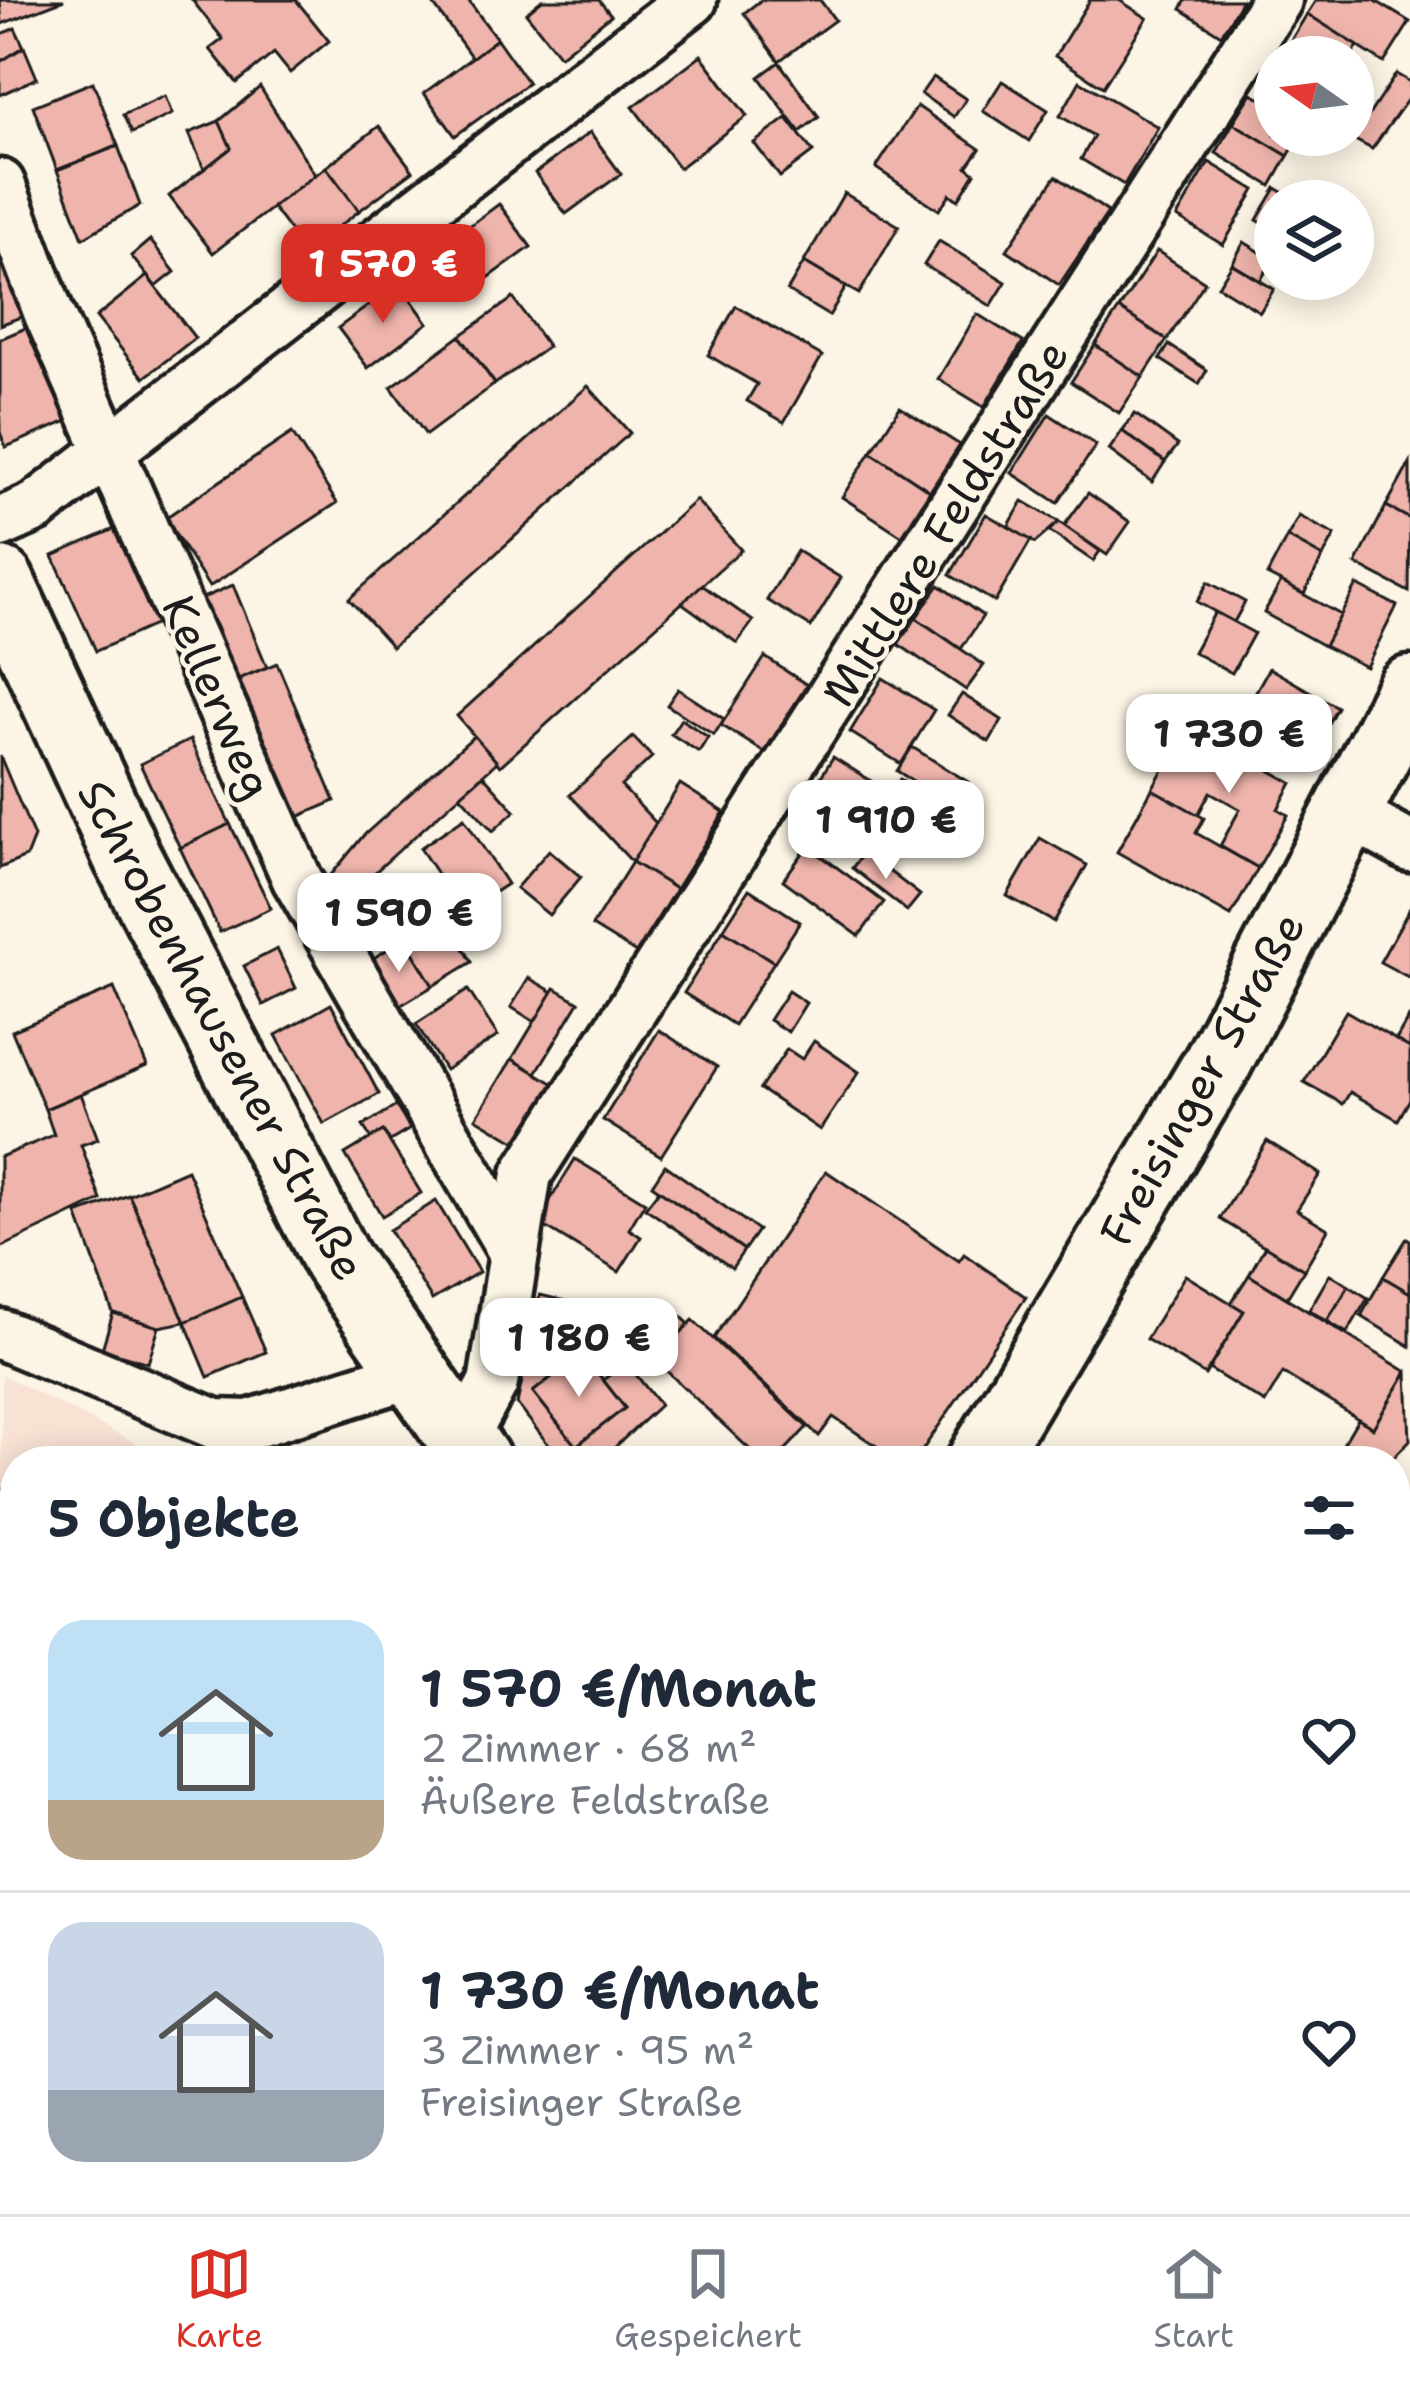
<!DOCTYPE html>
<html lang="de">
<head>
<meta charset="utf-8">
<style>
	:root { --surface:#fff; --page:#f2f2f3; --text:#1f2937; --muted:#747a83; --line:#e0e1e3; --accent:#d93025 }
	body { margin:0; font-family:"Shantell Sans",sans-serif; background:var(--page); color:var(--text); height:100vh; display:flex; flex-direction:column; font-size:45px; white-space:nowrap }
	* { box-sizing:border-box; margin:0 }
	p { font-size:39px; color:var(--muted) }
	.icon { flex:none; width:66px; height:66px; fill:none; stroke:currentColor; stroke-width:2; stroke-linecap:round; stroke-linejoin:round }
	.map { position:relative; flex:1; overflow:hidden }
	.sheet { position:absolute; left:0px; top:1446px; width:1410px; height:768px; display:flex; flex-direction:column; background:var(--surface); border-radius:48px 48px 0 0; box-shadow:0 6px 30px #0003 }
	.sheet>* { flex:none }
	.needle { width:78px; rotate:284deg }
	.fabs { position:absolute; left:1254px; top:36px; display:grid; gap:24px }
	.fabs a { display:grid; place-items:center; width:120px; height:120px; border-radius:50%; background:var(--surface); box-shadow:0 6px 30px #0003; font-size:60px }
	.price { position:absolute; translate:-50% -102px; padding:0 27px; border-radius:24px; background:#fff; color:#222; font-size:39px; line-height:78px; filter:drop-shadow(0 3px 6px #0008) }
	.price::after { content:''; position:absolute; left:50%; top:72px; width:36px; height:27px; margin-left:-18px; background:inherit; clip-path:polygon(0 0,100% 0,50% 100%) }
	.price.on { background:var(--accent); color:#fff }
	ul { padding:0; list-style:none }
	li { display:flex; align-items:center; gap:36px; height:300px; padding:0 48px }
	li+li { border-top:3px solid var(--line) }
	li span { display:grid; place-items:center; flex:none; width:336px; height:240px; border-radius:36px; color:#555 }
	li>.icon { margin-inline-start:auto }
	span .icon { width:144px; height:144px; fill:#fffc; stroke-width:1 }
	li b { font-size:51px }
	h2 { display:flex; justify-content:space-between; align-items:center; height:144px; padding:0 48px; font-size:51px }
	.menu { display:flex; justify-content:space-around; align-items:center; height:168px; border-top:3px solid var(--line); background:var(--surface); font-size:33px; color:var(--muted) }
	.menu a { display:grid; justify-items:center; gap:6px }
	.menu .on { color:var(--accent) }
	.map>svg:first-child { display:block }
	.built { fill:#f8e2d4 }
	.green { fill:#bce7a4; stroke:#6c8260; stroke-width:3 }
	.building { fill:#efb5ac; stroke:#1c1c1c; stroke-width:3 }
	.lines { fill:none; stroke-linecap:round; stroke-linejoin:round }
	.minor-casing { stroke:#1c1c1c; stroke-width:57 }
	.secondary-casing { stroke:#1c1c1c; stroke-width:75 }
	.minor { stroke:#fcf5e5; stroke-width:48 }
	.secondary { stroke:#fcf5e5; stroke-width:66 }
	.labels { text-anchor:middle; stroke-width:9; stroke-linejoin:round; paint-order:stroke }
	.street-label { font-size:45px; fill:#1c1c1c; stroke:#fcf5e5 }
</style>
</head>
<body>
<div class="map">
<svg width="1410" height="2214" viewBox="0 0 1410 2214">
	<rect width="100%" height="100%" fill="#fcf5e5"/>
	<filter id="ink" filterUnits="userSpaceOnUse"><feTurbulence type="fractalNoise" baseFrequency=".00833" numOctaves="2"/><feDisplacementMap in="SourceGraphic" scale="24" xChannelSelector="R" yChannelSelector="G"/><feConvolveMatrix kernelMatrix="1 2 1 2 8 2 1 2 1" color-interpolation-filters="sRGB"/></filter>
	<g filter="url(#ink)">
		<polygon class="built" points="2,1375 171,1461 15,1461 15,1756 0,1774"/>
		<polygon class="green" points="0,1893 15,1896 15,2199 459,2199 450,2214 0,2214"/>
		<g class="building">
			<polygon points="0,0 64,0 2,24"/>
			<polygon points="192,0 296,0 329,41 290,73 274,53 237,83 210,49 223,39"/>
			<polygon points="430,0 468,0 497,39 472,58"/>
			<polygon points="542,0 599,0 611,15 560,56 526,13"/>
			<polygon points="761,0 820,0 835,20 779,61 744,13"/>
			<polygon points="1090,0 1119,0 1147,18 1103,87 1055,56"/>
			<polygon points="1186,0 1242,0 1221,35 1181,9"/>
			<polygon points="1316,0 1374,0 1410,22 1384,63 1307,14"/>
			<polygon points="1307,14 1358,46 1351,57 1307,57 1288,45"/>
			<polygon points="15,28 24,47 0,62 0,35"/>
			<polygon points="497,39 528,83 455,136 424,93"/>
			<polygon points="24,47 37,78 0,95 0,62"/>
			<polygon points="701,55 747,116 679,168 633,107"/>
			<polygon points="779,62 819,117 800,132 759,77"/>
			<polygon points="1396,74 1410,82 1410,96 1372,149 1353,139"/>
			<polygon points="933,77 966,99 954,117 921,94"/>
			<polygon points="1002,81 1048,110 1029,141 983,111"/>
			<polygon points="1080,81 1158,127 1124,185 1081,159 1094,136 1060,116"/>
			<polygon points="93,82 118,146 57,170 33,106"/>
			<polygon points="260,87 315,175 213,253 169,196 231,148 219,121"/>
			<polygon points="1252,93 1275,107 1275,135 1301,135 1288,156 1233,123"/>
			<polygon points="165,96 172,114 132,133 123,115"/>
			<polygon points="917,106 980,149 967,167 975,173 958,200 950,194 939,210 876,168"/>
			<polygon points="787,118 813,152 780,177 754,143"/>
			<polygon points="219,121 231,148 204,169 189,133"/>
			<polygon points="1233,123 1288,156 1271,186 1216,153"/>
			<polygon points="379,126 413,171 359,211 326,167"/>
			<polygon points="590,132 621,174 566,214 535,173"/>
			<polygon points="118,146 140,205 83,238 57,170"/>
			<polygon points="1209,162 1255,190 1223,245 1177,217"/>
			<polygon points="326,167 359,211 306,252 272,207"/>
			<polygon points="1056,176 1108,212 1059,285 1007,250"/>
			<polygon points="1276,188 1298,201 1275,201 1275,231 1257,220"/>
			<polygon points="844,193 899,226 859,294 804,262"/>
			<polygon points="499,204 531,247 473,289 442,246"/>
			<polygon points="0,237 31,313 0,325"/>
			<polygon points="150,240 175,272 156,287 131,256"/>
			<polygon points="939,241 1006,282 991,306 924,265"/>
			<polygon points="1244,242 1273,260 1260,281 1232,264"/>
			<polygon points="1157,251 1205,282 1167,340 1119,309"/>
			<polygon points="804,262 846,287 829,316 787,291"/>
			<polygon points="1232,264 1274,289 1260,312 1218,286"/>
			<polygon points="147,276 195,338 144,378 96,317"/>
			<polygon points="399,283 428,323 368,368 338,328"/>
			<polygon points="513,298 548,347 495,384 460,336"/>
			<polygon points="736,306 822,356 784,422 747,401 757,384 708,355"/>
			<polygon points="1119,309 1167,340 1143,377 1095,345"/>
			<polygon points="977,314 1023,342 984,407 938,379"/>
			<polygon points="28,327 68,421 6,447 0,432 0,339"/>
			<polygon points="460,336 495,384 426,435 391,387"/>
			<polygon points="1095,345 1143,377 1119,413 1071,382"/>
			<polygon points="1169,345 1207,370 1199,384 1160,359"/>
			<polygon points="588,386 630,433 392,647 349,599"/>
			<polygon points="900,407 960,445 930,491 871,452"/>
			<polygon points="1049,414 1096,445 1058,503 1012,473"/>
			<polygon points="1135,414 1178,445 1165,462 1122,431"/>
			<polygon points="1122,431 1165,462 1152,482 1109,450"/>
			<polygon points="292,433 337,503 209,587 165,518"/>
			<polygon points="871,452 930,491 902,536 842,497"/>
			<polygon points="1410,463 1410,519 1386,506"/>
			<polygon points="1088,493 1130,522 1107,555 1064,526"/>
			<polygon points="696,500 741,550 500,766 457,716"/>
			<polygon points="1023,501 1059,522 1035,543 1008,527"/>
			<polygon points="1386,506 1410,519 1409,592 1356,564"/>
			<polygon points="986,514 1031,540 995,602 950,575"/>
			<polygon points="1299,516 1335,535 1323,557 1287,537"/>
			<polygon points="1059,522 1100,551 1093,561 1049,531"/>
			<polygon points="119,527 161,622 96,651 53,556"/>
			<polygon points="1287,537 1323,557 1304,594 1267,575"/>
			<polygon points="797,551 841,578 811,627 767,600"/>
			<polygon points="1208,582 1245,602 1234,622 1197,602"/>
			<polygon points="1281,582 1341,615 1324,646 1264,613"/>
			<polygon points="233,585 267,667 227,684 193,602"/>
			<polygon points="702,585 753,621 737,643 682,603"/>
			<polygon points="939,585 983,616 961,649 916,618"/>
			<polygon points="1357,585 1397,606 1366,667 1324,646"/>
			<polygon points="1215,612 1254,633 1232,673 1193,652"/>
			<polygon points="916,618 984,665 966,690 898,644"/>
			<polygon points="765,657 807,685 764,752 721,725"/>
			<polygon points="277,663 335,801 284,823 227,684"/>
			<polygon points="1269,668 1337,707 1305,765 1236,727"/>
			<polygon points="883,678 934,710 901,764 850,732"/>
			<polygon points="678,689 724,719 714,735 667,705"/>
			<polygon points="962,694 1002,720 989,742 948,715"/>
			<polygon points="681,719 708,737 699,752 671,734"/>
			<polygon points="474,736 497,762 333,910 324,897 327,880 363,836"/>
			<polygon points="633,737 652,757 621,786 656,823 632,862 570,795"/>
			<polygon points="190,740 230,824 180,848 140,764"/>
			<polygon points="1179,741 1219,763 1227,746 1292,783 1278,809 1288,815 1258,868 1220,846 1240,809 1210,792 1198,815 1152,789"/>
			<polygon points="912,747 968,782 953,806 897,771"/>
			<polygon points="0,756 34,837 26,857 0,868"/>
			<polygon points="833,757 882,788 842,851 794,821"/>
			<polygon points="483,775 515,811 493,831 460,795"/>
			<polygon points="900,779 938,803 926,824 887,800"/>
			<polygon points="680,784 724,812 676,889 632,862"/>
			<polygon points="1152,789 1204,818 1196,833 1258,868 1231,916 1117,852"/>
			<polygon points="464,818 507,884 463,913 420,848"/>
			<polygon points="230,824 271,908 220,932 180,848"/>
			<polygon points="1040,838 1087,865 1054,922 1007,896"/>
			<polygon points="808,846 884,902 859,936 783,880"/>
			<polygon points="549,850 581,877 549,915 516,888"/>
			<polygon points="864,852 920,895 907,911 852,868"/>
			<polygon points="632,862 676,889 636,953 592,926"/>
			<polygon points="749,889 800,922 774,962 723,930"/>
			<polygon points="406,902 417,920 385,939 375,920"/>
			<polygon points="1410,908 1410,978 1380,962"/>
			<polygon points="445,916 472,962 433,986 405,939"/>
			<polygon points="723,930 774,962 734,1025 684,993"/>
			<polygon points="405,939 433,986 393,1010 365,963"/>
			<polygon points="277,949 296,988 263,1005 244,966"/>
			<polygon points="529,978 553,992 535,1022 511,1007"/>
			<polygon points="114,988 147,1066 45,1109 12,1031"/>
			<polygon points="555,988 579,1002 536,1073 512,1059"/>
			<polygon points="468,990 498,1036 445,1070 416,1024"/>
			<polygon points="788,991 806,1003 788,1032 769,1020"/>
			<polygon points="331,1004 379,1094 324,1124 276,1035"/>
			<polygon points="1346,1011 1410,1048 1410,1099 1398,1120 1350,1092 1343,1104 1304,1082"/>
			<polygon points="1409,1017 1410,1017 1410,1048 1396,1040"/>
			<polygon points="659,1030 717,1067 661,1156 603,1120"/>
			<polygon points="814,1041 859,1072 820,1130 760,1089 787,1049 802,1059"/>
			<polygon points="512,1059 554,1084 518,1143 476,1118"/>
			<polygon points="81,1094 98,1139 81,1145 101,1200 0,1248 0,1157 54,1135 45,1109"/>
			<polygon points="396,1106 410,1129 390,1141 383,1131 371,1138 363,1126"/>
			<polygon points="383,1131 421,1193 382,1216 345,1154"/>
			<polygon points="1267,1141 1320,1174 1297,1210 1328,1229 1304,1270 1220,1219"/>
			<polygon points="575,1159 645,1202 629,1229 641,1237 619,1272 537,1222"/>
			<polygon points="665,1165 758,1230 744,1250 652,1185"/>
			<polygon points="187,1170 242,1297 185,1322 129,1195"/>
			<polygon points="826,1171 959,1261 964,1254 1026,1297 915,1461 899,1461 833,1417 819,1436 714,1338"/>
			<polygon points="659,1190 744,1250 732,1268 645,1208"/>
			<polygon points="129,1195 185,1322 159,1327 113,1313 77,1214"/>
			<polygon points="436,1201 479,1272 432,1300 389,1230"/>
			<polygon points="1407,1238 1410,1240 1410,1293 1383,1277"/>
			<polygon points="1265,1246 1304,1270 1287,1298 1249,1275"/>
			<polygon points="1330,1274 1349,1286 1327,1321 1309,1310"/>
			<polygon points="1185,1275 1244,1311 1205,1375 1146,1339"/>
			<polygon points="1249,1275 1407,1372 1373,1428 1283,1373 1265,1403 1209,1369 1244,1311 1231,1303"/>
			<polygon points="1383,1277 1410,1293 1410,1346 1361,1316"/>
			<polygon points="1349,1286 1368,1298 1347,1333 1327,1321"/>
			<polygon points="540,1295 582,1305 574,1343 582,1353 533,1392 576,1446 625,1408 603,1380 626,1362 660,1405 600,1461 561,1461 517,1404"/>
			<polygon points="242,1297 266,1352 208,1377 185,1322"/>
			<polygon points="664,1300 689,1324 658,1356 633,1332"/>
			<polygon points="113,1313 159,1327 148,1363 102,1349"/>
			<polygon points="693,1320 807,1427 775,1461 762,1461 655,1360"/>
			<polygon points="582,1353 625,1408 576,1446 533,1392"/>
			<polygon points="1407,1372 1410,1440 1390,1461 1333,1461 1358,1419 1373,1428"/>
			<polygon points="0,1487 15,1497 15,1648 0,1670"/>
			<polygon points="1410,1642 1410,1700 1395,1718 1395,1660"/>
			<polygon points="1395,1910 1410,1923 1410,2024 1395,2011"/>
			<polygon points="15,2018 15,2095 0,2084 0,2040"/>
			<polygon points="1407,2021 1410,2100 1395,2115 1395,2034"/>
			<polygon points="272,2199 310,2199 301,2214"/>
			<polygon points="310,2199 459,2199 450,2214 301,2214"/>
			<polygon points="565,2199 617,2199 610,2214 585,2214 563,2203"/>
			<polygon points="775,2199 817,2199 825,2206 819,2214 763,2214"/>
			<polygon points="832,2199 917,2199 903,2214 848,2214"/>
			<polygon points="1092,2199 1223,2199 1238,2214 1108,2214"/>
			<polygon points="1223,2199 1307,2199 1291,2214 1238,2214"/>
		</g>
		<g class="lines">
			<defs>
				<g id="minor">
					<polyline points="0,184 49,314 297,879 514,1253"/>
					<polyline points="0,523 36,507 692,0"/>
					<polyline points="1347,812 1410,847"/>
					<polyline points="0,1334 215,1424 249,1425 412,1373"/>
					<polyline points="462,1440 493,1383 527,1174 1277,0"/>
				</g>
				<g id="secondary">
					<polyline points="0,581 128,859 337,1261 477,1461"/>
					<polyline points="981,1461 1218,1062 1410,690"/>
					<polyline points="1395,2175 1410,2161"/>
					<polyline points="1025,2199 1040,2214"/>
					<polyline points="498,2214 507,2199"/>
				</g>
			</defs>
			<use href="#minor" class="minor-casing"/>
			<use href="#secondary" class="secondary-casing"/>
			<use href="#minor" class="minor"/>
			<use href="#secondary" class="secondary"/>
		</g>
	</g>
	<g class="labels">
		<g class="street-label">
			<text transform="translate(945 523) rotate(-58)" y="16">Mittlere Feldstraße</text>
			<text transform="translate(218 697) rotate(67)" y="16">Kellerweg</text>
			<text transform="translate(222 1030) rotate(62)" y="16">Schrobenhausener Straße</text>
			<text transform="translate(1202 1079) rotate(-61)" y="16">Freisinger Straße</text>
		</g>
	</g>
</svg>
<div class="fabs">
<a><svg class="needle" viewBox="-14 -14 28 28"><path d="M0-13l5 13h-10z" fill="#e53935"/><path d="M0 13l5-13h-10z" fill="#747a83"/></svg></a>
<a><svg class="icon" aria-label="layers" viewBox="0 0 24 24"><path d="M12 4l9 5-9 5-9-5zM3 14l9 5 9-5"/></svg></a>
</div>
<b class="price on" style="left:383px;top:326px">1 570 €</b>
<b class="price" style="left:1229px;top:796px">1 730 €</b>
<b class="price" style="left:886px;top:882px">1 910 €</b>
<b class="price" style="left:399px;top:975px">1 590 €</b>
<b class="price" style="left:579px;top:1400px">1 180 €</b>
<section class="sheet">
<h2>5 Objekte<svg class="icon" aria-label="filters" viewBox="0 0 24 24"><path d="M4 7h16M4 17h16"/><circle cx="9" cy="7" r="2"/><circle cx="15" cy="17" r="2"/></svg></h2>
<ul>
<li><span style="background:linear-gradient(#bfe0f5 75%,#b9a48a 0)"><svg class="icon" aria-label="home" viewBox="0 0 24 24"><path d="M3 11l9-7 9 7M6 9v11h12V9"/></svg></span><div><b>1 570 €/Monat</b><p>2 Zimmer · 68 m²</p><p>Äußere Feldstraße</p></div><svg class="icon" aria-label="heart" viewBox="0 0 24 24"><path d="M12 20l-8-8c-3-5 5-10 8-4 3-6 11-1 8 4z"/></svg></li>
<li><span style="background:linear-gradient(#c9d6e8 70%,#9aa5b1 0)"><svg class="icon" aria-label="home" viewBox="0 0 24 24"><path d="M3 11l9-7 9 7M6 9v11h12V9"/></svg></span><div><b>1 730 €/Monat</b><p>3 Zimmer · 95 m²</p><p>Freisinger Straße</p></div><svg class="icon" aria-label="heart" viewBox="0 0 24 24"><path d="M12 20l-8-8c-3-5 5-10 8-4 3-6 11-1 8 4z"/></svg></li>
</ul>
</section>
</div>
<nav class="menu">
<a class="on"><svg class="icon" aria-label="map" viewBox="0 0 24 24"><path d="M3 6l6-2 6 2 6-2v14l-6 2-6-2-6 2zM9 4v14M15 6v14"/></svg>Karte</a>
<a><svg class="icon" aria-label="saved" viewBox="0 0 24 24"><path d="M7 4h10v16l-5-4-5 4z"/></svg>Gespeichert</a>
<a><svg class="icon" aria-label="home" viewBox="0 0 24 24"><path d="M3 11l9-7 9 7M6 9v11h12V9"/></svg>Start</a>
</nav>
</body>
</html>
